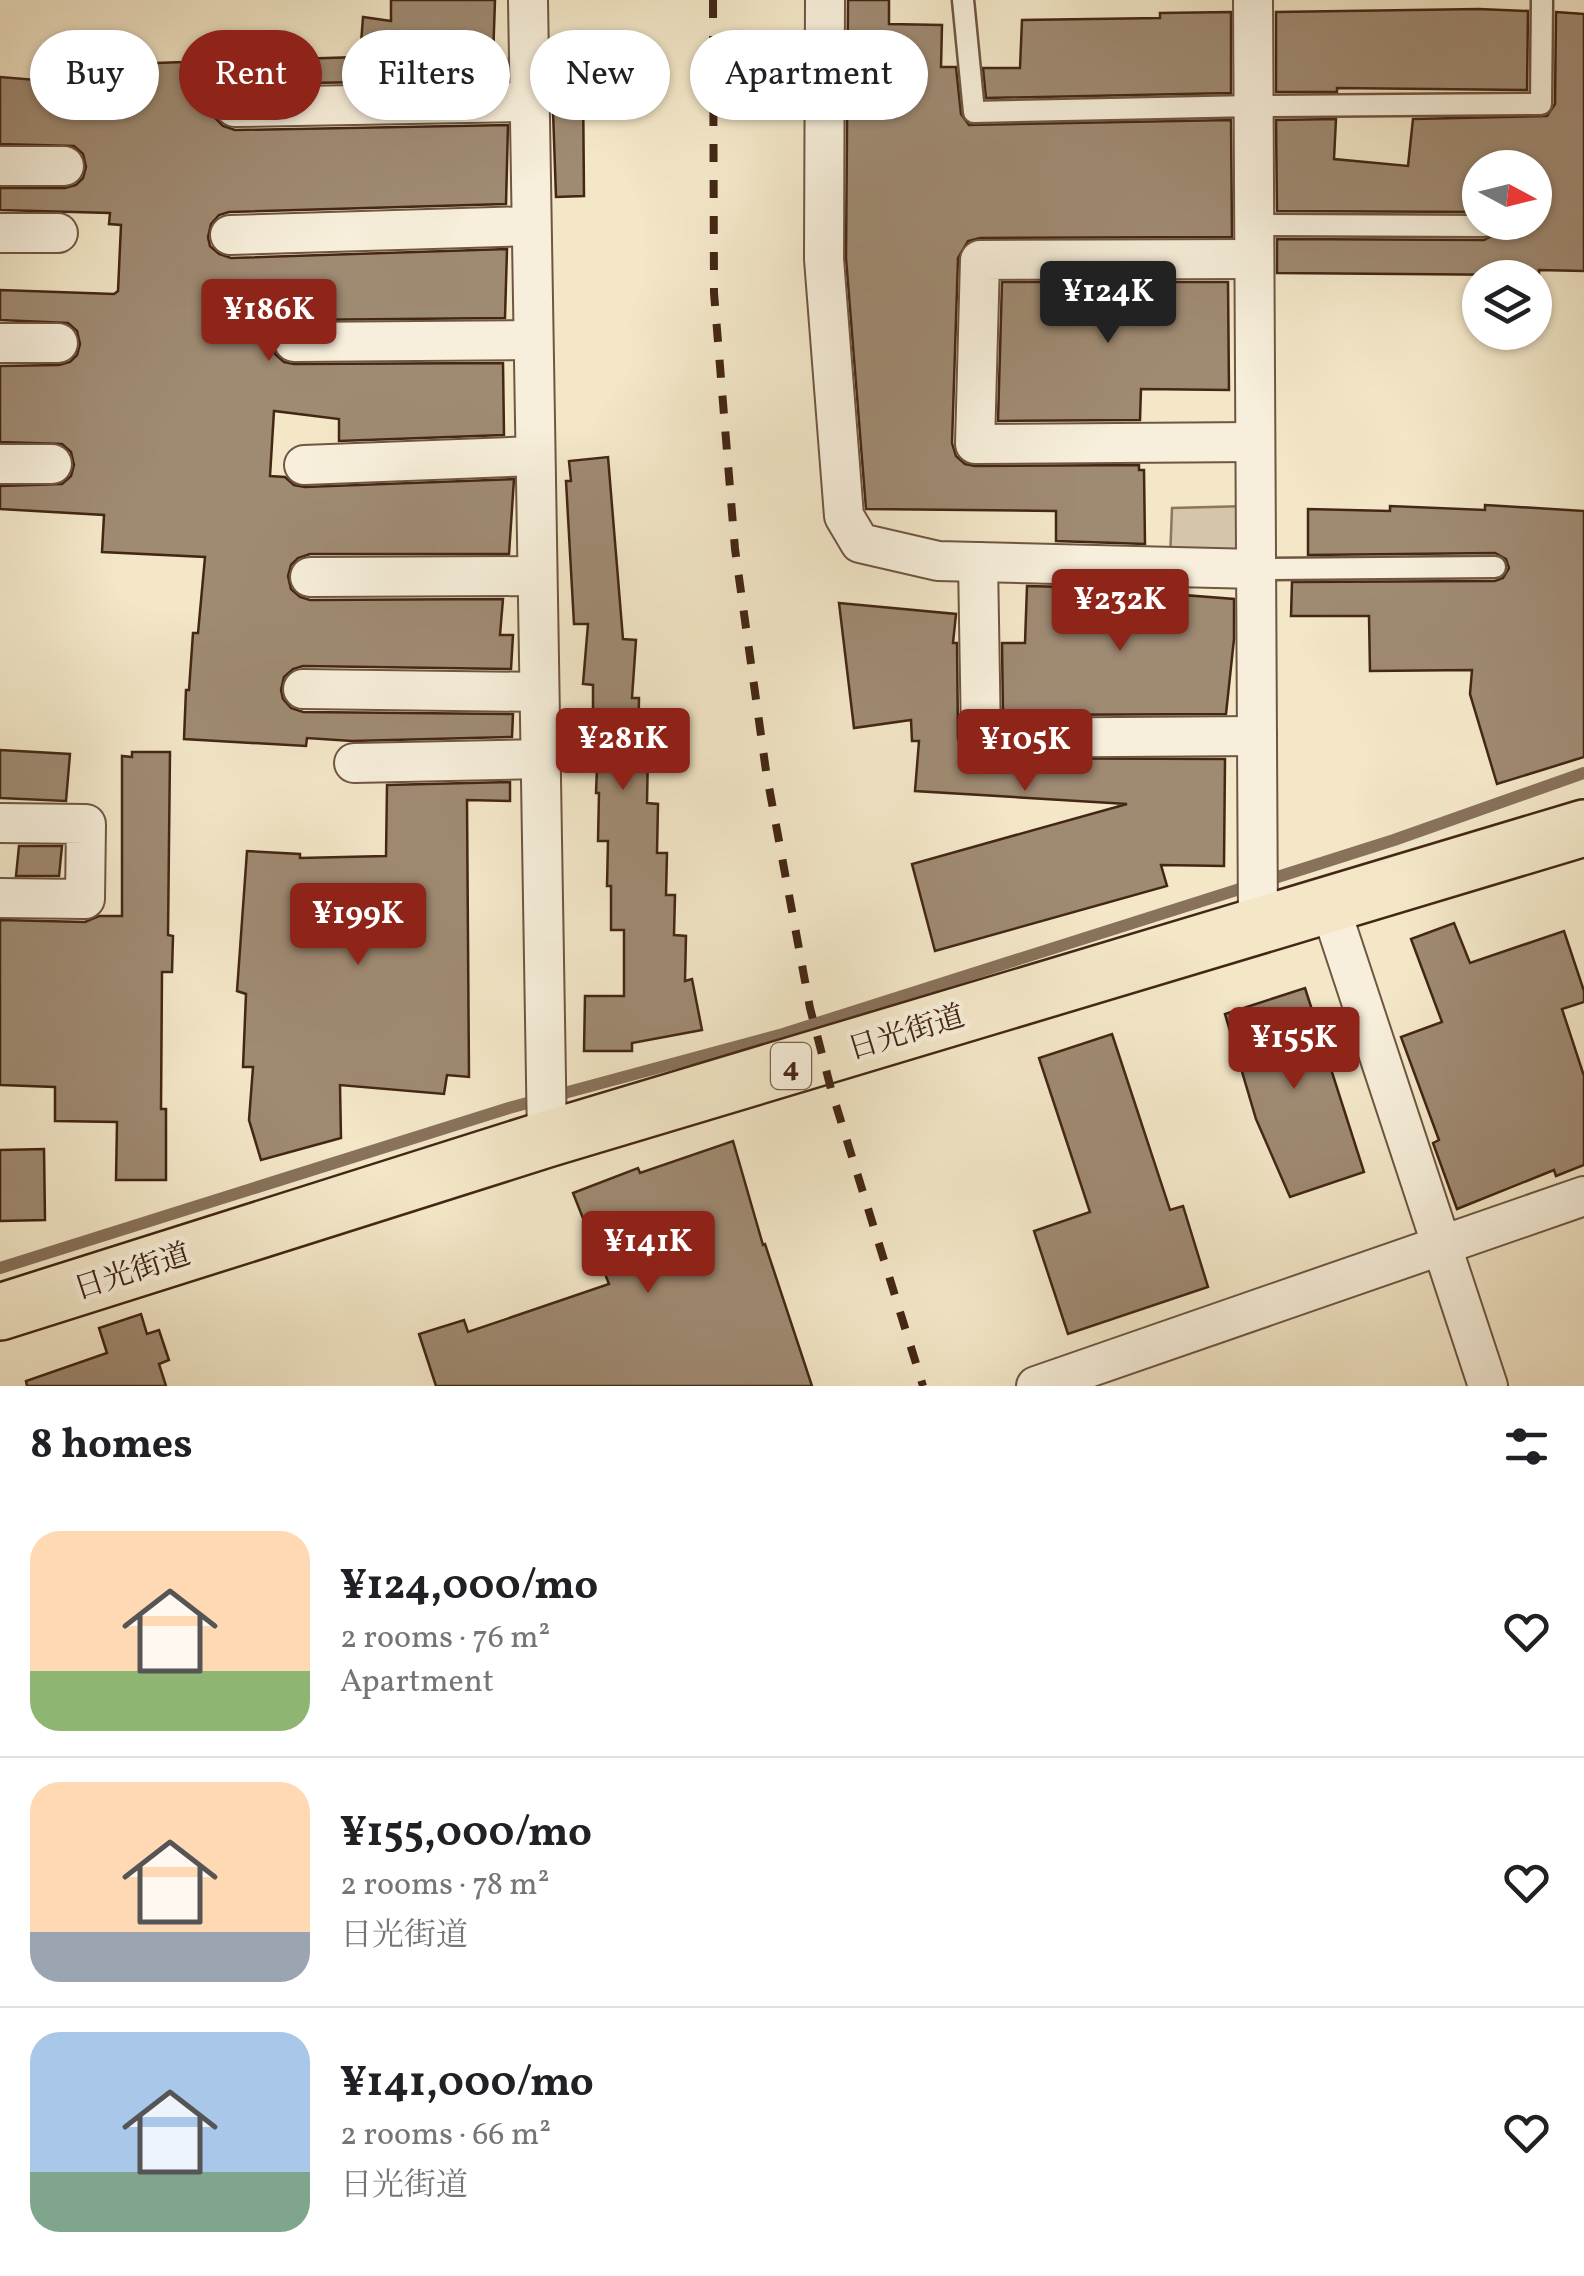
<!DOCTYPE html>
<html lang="en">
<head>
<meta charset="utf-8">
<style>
	:root { --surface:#fff; --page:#f6f6f6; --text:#202124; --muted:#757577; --line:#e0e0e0; --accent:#8f2418 }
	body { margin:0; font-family:Vollkorn,"Noto Serif JP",serif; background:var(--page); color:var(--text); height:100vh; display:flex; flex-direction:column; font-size:38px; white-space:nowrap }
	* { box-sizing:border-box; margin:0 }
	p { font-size:32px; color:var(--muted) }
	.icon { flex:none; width:55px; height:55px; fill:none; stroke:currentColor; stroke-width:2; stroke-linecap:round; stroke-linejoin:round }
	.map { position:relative; height:1386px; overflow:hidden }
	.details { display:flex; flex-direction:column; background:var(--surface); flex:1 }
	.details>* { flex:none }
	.top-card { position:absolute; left:30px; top:30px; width:1000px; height:90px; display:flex; gap:20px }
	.needle { width:65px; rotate:97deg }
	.tools { position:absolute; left:1462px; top:150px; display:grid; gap:20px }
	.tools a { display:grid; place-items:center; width:90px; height:90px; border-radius:50%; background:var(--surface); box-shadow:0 2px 8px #0004; font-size:50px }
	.price { position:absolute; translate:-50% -85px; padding:0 22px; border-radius:10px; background:var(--accent); color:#fff; font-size:32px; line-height:65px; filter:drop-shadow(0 2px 5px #0008) }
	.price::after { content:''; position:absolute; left:50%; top:60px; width:30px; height:22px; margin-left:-15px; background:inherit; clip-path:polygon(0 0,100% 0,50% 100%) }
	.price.selected { background:#222; color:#fff }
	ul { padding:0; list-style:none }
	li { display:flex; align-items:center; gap:30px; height:250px; padding:0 30px }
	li+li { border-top:2px solid var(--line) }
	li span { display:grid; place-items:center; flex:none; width:280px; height:200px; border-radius:30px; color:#555 }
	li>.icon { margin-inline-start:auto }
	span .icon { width:120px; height:120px; fill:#fffc; stroke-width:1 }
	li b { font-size:42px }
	h2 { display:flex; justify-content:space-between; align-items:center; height:120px; padding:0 30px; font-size:42px }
	.chip { padding:0 35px; border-radius:45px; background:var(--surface); box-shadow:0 2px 8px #0004; font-size:35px; line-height:90px }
	.chip.selected { background:var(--accent); color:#fff }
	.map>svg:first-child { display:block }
	.green { fill:#d5c6a9; stroke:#8c765e; stroke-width:2.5 }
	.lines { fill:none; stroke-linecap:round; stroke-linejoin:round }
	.stream { stroke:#89725b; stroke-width:12 }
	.building { fill:#9f8a72; stroke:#432614; stroke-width:2.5 }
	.lane-casing { stroke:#6f5641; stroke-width:25 }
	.street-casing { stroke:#6f5641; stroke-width:42 }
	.highway-casing { stroke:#432614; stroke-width:60 }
	.lane { stroke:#f7efdb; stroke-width:20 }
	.street { stroke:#f7efdb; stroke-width:38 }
	.highway { stroke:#f3e7c8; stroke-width:55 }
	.rail { stroke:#432614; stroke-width:8; stroke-dasharray:18 18; stroke-linecap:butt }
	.labels { text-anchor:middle; stroke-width:9; stroke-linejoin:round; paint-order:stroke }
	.shield { fill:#f7efdb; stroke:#796250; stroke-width:2.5 }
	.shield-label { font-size:28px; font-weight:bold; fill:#432614 }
	.street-label { font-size:30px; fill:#432614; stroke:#f7efdb }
</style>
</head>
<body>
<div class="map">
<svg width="1584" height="1386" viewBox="0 0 1584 1386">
	<rect width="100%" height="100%" fill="#f3e7c8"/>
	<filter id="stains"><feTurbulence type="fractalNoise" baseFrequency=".002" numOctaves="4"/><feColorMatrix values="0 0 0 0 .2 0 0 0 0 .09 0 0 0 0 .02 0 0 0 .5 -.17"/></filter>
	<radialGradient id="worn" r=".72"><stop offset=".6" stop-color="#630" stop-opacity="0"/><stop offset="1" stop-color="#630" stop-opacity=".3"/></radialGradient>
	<polygon class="green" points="1248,506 1249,560 1170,560 1172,508"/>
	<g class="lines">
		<polyline class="stream" points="0,1268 509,1108 783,1034 1394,840 1584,773"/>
	</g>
	<g class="building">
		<polygon points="391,0 495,0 493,59 506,59 507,80 235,84 224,87 216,95 213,106 215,118 223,126 235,130 508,125 506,204 229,212 219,215 211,224 208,237 210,246 219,254 231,258 507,249 505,318 294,320 282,323 275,330 272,341 275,354 284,362 294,364 503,363 504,435 339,441 339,419 274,411 270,476 285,477 294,485 305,487 514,479 509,554 310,554 298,558 291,565 288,576 291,589 300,597 310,600 503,599 500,635 513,635 511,669 303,666 293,669 284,677 281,690 283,699 291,708 303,712 513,714 512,737 352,741 307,738 306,746 184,739 186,690 189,690 193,633 198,633 205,557 102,552 104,515 0,509 0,486 62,484 71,476 74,465 71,452 62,444 0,442 0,366 59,365 70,362 77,355 80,344 77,331 68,323 0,320 0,290 114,294 118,291 121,225 109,224 110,213 0,210 0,188 65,188 76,185 83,178 86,167 83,154 74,146 0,144 0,77 48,81 49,60 101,62 101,65 184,62 184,59 293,63 293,59 360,57 363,17 391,21"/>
		<polygon points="848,0 889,0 889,24 942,25 941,67 956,67 961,114 969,125 1231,120 1232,237 980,238 968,241 958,258 952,443 956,456 965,464 975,466 1139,465 1139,470 1144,470 1145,544 1056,541 1056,511 866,509 846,258"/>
		<polygon points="1479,9 1528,11 1527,90 1337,88 1337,92 1276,92 1276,12"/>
		<polygon points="1231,12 1231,93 986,98 983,68 1020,68 1022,20 1160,18 1160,13"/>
		<polygon points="1556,12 1584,14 1584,271 1539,270 1539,275 1277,273 1277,239 1484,240 1495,234 1497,222 1535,222 1535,168 1480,168 1480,212 1277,211 1276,120 1336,119 1334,159 1408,166 1413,119 1547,116 1555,104"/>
		<polygon points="552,82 583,82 584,196 556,197"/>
		<polygon points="1002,282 1228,282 1229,390 1141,389 1140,420 998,421"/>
		<polygon points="608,457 623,639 636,640 632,698 639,698 638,752 648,752 647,803 658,804 657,853 667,853 666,895 675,895 674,935 686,936 685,981 692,979 702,1030 632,1043 632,1051 584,1051 585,996 624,996 624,930 611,930 611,886 607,886 608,841 598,841 599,793 596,793 598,744 593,744 593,685 583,684 588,624 574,624 566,481 571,481 569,461"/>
		<polygon points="1485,505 1584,511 1584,757 1497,784 1470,694 1472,670 1370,671 1369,616 1291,616 1292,582 1495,581 1503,578 1509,568 1506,559 1495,553 1308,555 1308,509 1390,511 1390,506 1485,510"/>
		<polygon points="1027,586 1146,589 1146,592 1234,599 1234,639 1226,714 1003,715 1002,643 1025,643"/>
		<polygon points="839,603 956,614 953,643 957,643 958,738 962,750 971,758 1225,759 1224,866 1161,865 1167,886 935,951 912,864 1127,804 915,791 919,741 912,741 911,720 854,728"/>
		<polygon points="0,750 70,754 66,801 0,798"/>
		<polygon points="132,752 170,752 168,935 173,936 172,972 162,972 161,1109 166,1109 166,1180 116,1180 117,1122 55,1121 55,1087 0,1085 0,920 85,922 99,916 122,916 122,756 132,757"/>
		<polygon points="510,782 510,801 467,800 469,1077 447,1075 444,1094 340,1085 341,1138 261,1160 249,1120 253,1067 243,1067 246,994 237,991 247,851 300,854 300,858 386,856 387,785"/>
		<polygon points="19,846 62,846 59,876 16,876"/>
		<polygon points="1454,923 1470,963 1564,931 1584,991 1584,1002 1562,1009 1584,1076 1584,1165 1556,1176 1554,1170 1457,1209 1433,1143 1439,1140 1401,1037 1442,1022 1411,939"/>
		<polygon points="1305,988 1364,1172 1290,1197 1256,1119 1225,1014"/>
		<polygon points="1112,1034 1170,1210 1183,1206 1208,1287 1068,1334 1034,1231 1090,1212 1039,1058"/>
		<polygon points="733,1141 763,1245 765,1244 812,1386 436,1386 419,1334 464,1320 468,1332 609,1284 573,1193 638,1168 640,1173"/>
		<polygon points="44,1149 45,1220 0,1221 0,1150"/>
		<polygon points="141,1314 147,1334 159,1330 169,1360 159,1364 166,1386 27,1386 26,1381 107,1353 99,1328"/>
	</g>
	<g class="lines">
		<defs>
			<g id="lane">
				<polyline points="963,0 974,112 1253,106 1541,104 1542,0"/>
				<polyline points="1254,225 1484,226"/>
				<polyline points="1256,569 1495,567"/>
			</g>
			<g id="street">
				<polyline points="528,0 547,1139"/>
				<polyline points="825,0 824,259 844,516 860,543 938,561 1256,569"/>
				<polyline points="1253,0 1258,926"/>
				<polyline points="235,107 528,102"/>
				<polyline points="0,166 64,166"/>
				<polyline points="0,233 58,233"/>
				<polyline points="230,235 531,226"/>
				<polyline points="1254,259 980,260 975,444 1255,442"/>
				<polyline points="294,342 533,340"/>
				<polyline points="0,343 58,343"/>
				<polyline points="0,464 52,464"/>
				<polyline points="304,465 535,456"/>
				<polyline points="978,562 981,738 1257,736"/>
				<polyline points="310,577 537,576"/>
				<polyline points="303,689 539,692"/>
				<polyline points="354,763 540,759"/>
				<polyline points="0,823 86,824 85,899 0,898"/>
				<polyline points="1329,904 1488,1386"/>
				<polyline points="1036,1386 1584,1196"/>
			</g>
			<polyline id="highway" points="0,1312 547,1139 1584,828"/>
		</defs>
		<use href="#lane" class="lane-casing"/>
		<use href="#street" class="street-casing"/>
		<use href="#highway" class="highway-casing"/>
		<use href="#lane" class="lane"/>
		<use href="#street" class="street"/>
		<use href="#highway" class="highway"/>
		<polyline class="rail" points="713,0 714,293 735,549 766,771 810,1008 831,1089 923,1386"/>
	</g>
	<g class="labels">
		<rect class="shield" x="771" y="1043" width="40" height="46" rx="8"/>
		<g class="shield-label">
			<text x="791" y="1076">4</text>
		</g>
		<g class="street-label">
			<text transform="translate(906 1032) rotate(-17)" y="10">日光街道</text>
			<text transform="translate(132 1271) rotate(-18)" y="10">日光街道</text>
		</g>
	</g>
	<rect width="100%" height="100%" filter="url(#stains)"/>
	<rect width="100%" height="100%" fill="url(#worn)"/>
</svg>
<div class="tools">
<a><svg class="needle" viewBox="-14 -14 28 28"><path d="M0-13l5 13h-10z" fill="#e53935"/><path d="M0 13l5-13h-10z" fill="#757577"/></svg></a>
<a><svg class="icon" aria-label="layers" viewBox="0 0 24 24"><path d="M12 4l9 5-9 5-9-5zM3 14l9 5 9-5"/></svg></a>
</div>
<b class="price selected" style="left:1108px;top:346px">¥124K</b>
<b class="price" style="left:269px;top:364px">¥186K</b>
<b class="price" style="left:1120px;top:654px">¥232K</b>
<b class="price" style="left:623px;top:793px">¥281K</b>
<b class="price" style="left:1025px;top:794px">¥105K</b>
<b class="price" style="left:358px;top:968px">¥199K</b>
<b class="price" style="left:1294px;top:1092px">¥155K</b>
<b class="price" style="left:648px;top:1296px">¥141K</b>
<div class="top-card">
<a class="chip">Buy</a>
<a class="chip selected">Rent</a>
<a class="chip">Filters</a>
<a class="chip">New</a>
<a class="chip">Apartment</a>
</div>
</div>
<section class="details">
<h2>8 homes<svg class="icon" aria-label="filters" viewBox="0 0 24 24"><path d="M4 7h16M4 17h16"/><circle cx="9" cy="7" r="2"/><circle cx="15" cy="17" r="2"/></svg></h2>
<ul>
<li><span style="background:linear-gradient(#ffd9b3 70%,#8fb573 0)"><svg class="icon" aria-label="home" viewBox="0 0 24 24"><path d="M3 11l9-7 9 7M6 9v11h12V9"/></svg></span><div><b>¥124,000/mo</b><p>2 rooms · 76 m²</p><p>Apartment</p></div><svg class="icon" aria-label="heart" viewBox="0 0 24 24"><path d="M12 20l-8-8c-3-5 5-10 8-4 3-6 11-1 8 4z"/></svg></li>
<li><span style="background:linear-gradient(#ffd9b3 75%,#9aa5b1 0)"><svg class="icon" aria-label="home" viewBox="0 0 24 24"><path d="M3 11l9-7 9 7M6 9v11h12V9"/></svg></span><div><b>¥155,000/mo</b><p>2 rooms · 78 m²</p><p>日光街道</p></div><svg class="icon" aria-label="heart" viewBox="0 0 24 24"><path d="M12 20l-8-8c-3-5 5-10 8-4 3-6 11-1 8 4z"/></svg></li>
<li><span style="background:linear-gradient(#a9c7e8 70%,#7fa58c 0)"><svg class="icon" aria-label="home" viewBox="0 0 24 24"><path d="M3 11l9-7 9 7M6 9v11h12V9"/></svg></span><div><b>¥141,000/mo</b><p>2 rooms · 66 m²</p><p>日光街道</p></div><svg class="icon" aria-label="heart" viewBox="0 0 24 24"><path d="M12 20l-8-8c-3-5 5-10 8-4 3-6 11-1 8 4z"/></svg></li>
</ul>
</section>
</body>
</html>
